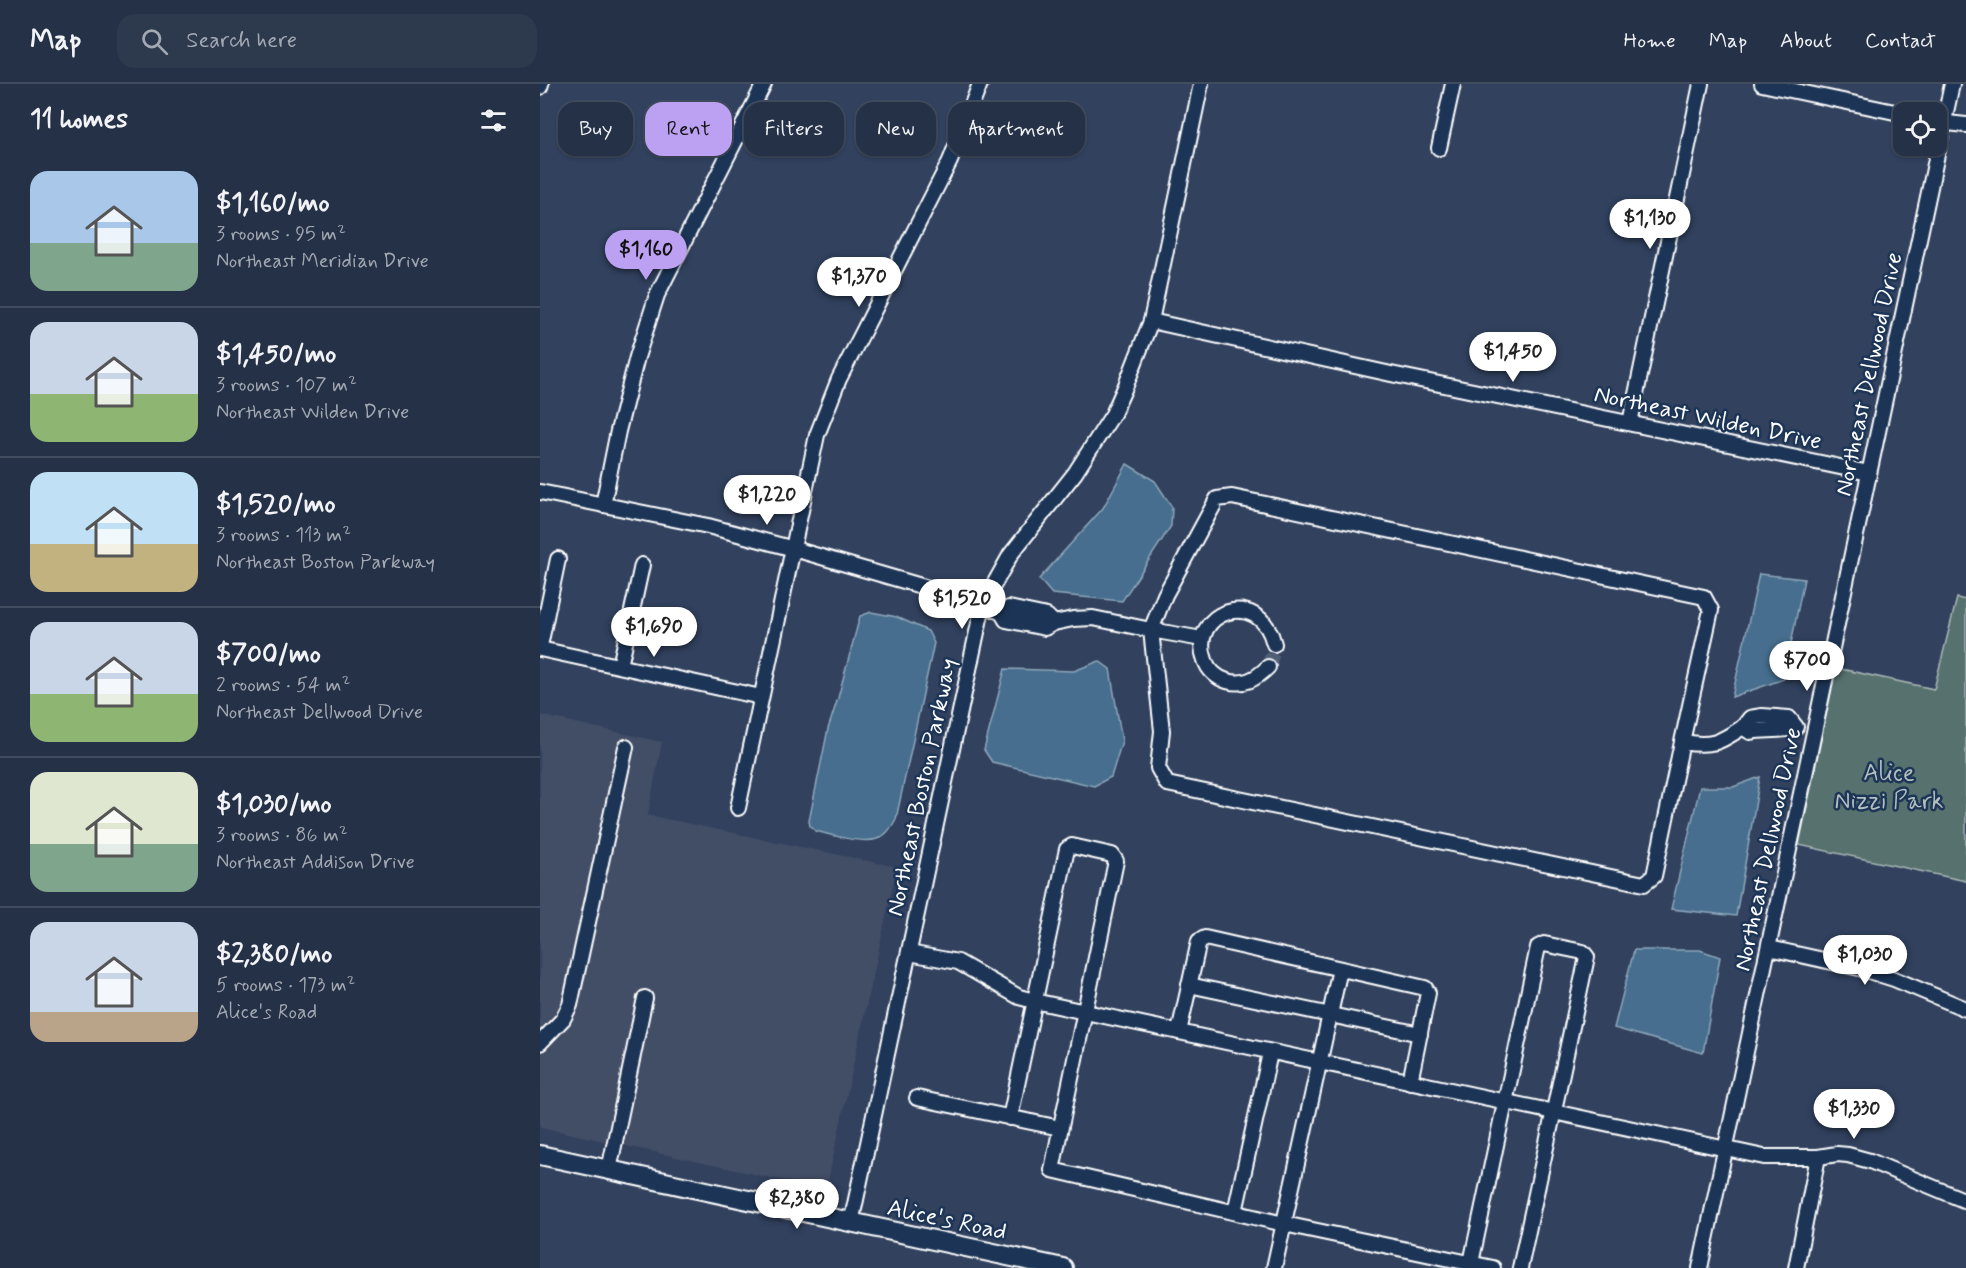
<!DOCTYPE html>
<html lang="en">
<head>
<meta charset="utf-8">
<style>
	:root { --surface:#253146; --page:#2d394d; --text:#f1f3f6; --muted:#a3a9b3; --line:#424c5f; --accent:#bca0f2 }
	body { margin:0; font-family:Mynerve,sans-serif; background:var(--page); color:var(--text); height:100vh; display:flex; flex-direction:column; font-size:22px; white-space:nowrap }
	* { box-sizing:border-box; margin:0 }
	p { font-size:20px; color:var(--muted) }
	.icon { flex:none; width:33px; height:33px; fill:none; stroke:currentColor; stroke-width:2; stroke-linecap:round; stroke-linejoin:round }
	.map { position:relative; flex:1; overflow:hidden }
	.side { display:flex; flex-direction:column; background:var(--surface); width:540px }
	.side>* { flex:none }
	.banner { position:absolute; left:18px; top:18px; width:570px; height:54px; display:flex; gap:12px }
	.fabs { position:absolute; left:1353px; top:18px; display:grid; gap:12px }
	.fabs a { display:grid; place-items:center; width:54px; height:54px; border-radius:12px; background:var(--surface); box-shadow:0 2px 4px #0004,0 0 0 2px var(--line); font-size:30px }
	.price { position:absolute; translate:-50% -51px; padding:0 14px; border-radius:21px; background:#fff; color:#222; font-size:20px; line-height:39px; filter:drop-shadow(0 2px 3px #0008) }
	.price::after { content:''; position:absolute; left:50%; top:36px; width:18px; height:14px; margin-left:-9px; background:inherit; clip-path:polygon(0 0,100% 0,50% 100%) }
	.price.selected { background:var(--accent); color:#111 }
	ul { padding:0; list-style:none }
	li { display:flex; align-items:center; gap:18px; height:150px; padding:0 30px }
	li+li { border-top:2px solid var(--line) }
	li span { display:grid; place-items:center; flex:none; width:168px; height:120px; border-radius:18px; color:#555 }
	li>.icon { margin-inline-start:auto }
	span .icon { width:72px; height:72px; fill:#fffc; stroke-width:1 }
	li b { font-size:26px }
	h2 { display:flex; justify-content:space-between; align-items:center; height:72px; padding:0 30px; font-size:26px }
	.chip { padding:0 21px; border-radius:18px; background:var(--surface); box-shadow:0 2px 4px #0004,0 0 0 2px var(--line); font-size:21px; line-height:54px }
	.chip.selected { background:var(--accent); color:#111 }
	header { display:flex; align-items:center; gap:36px; box-sizing:border-box; height:84px; padding:0 30px; background:var(--surface); border-bottom:2px solid var(--line) }
	header strong { font-size:28px }
	nav { display:flex; gap:33px; margin-inline-start:auto; font-size:21px }
	.search { width:420px; height:54px; background:var(--page); display:flex; align-items:center; gap:15px; box-sizing:border-box; padding:0 21px; border-radius:18px; color:var(--muted); font-size:22px }
	main { display:flex; flex:1; min-height:0 }
	.map>svg:first-child { display:block }
	.built { fill:#434d66 }
	.green { fill:#57716e; stroke:#abb8b6; stroke-width:1.5 }
	.water { fill:#466e8e; stroke:#90a8bb; stroke-width:1.5 }
	.lines { fill:none; stroke-linecap:round; stroke-linejoin:round }
	.minor-tunnel { stroke:#505e76; stroke-width:14; stroke-dasharray:14 7; stroke-linecap:butt }
	.minor-casing { stroke:#fff; stroke-width:18 }
	.major-casing { stroke:#fff; stroke-width:22 }
	.minor { stroke:#1d3557; stroke-width:14 }
	.major { stroke:#1d3557; stroke-width:18 }
	.labels { text-anchor:middle; stroke-width:5; stroke-linejoin:round; paint-order:stroke }
	.street-label { font-size:24px; fill:#fff; stroke:#1d3557 }
	.park-label { font-size:24px; fill:#b3bfbe; stroke:#1d3557 }
</style>
</head>
<body>
<header>
<strong>Map</strong>
<div class="search"><svg class="icon" aria-label="search" viewBox="0 0 24 24"><circle cx="10" cy="10" r="6"/><path d="M15 15l6 6"/></svg>Search here</div>
<nav><a>Home</a><a>Map</a><a>About</a><a>Contact</a></nav>
</header>
<main>
<section class="side">
<h2>11 homes<svg class="icon" aria-label="filters" viewBox="0 0 24 24"><path d="M4 7h16M4 17h16"/><circle cx="9" cy="7" r="2"/><circle cx="15" cy="17" r="2"/></svg></h2>
<ul>
<li><span style="background:linear-gradient(#a9c7e8 60%,#7fa58c 0)"><svg class="icon" aria-label="home" viewBox="0 0 24 24"><path d="M3 11l9-7 9 7M6 9v11h12V9"/></svg></span><div><b>$1,160/mo</b><p>3 rooms · 95 m²</p><p>Northeast Meridian Drive</p></div></li>
<li><span style="background:linear-gradient(#c9d6e8 60%,#8fb573 0)"><svg class="icon" aria-label="home" viewBox="0 0 24 24"><path d="M3 11l9-7 9 7M6 9v11h12V9"/></svg></span><div><b>$1,450/mo</b><p>3 rooms · 107 m²</p><p>Northeast Wilden Drive</p></div></li>
<li><span style="background:linear-gradient(#bfe0f5 60%,#c2b280 0)"><svg class="icon" aria-label="home" viewBox="0 0 24 24"><path d="M3 11l9-7 9 7M6 9v11h12V9"/></svg></span><div><b>$1,520/mo</b><p>3 rooms · 113 m²</p><p>Northeast Boston Parkway</p></div></li>
<li><span style="background:linear-gradient(#c9d6e8 60%,#8fb573 0)"><svg class="icon" aria-label="home" viewBox="0 0 24 24"><path d="M3 11l9-7 9 7M6 9v11h12V9"/></svg></span><div><b>$700/mo</b><p>2 rooms · 54 m²</p><p>Northeast Dellwood Drive</p></div></li>
<li><span style="background:linear-gradient(#dfe7d0 60%,#7fa58c 0)"><svg class="icon" aria-label="home" viewBox="0 0 24 24"><path d="M3 11l9-7 9 7M6 9v11h12V9"/></svg></span><div><b>$1,030/mo</b><p>3 rooms · 86 m²</p><p>Northeast Addison Drive</p></div></li>
<li><span style="background:linear-gradient(#c9d6e8 75%,#b9a48a 0)"><svg class="icon" aria-label="home" viewBox="0 0 24 24"><path d="M3 11l9-7 9 7M6 9v11h12V9"/></svg></span><div><b>$2,380/mo</b><p>5 rooms · 173 m²</p><p>Alice's Road</p></div></li>
</ul>
</section>
<div class="map">
<svg width="1426" height="1184" viewBox="0 0 1426 1184">
	<rect width="100%" height="100%" fill="#31415e"/>
	<filter id="ink" filterUnits="userSpaceOnUse"><feTurbulence type="fractalNoise" baseFrequency=".0167" numOctaves="2"/><feDisplacementMap in="SourceGraphic" scale="12" xChannelSelector="R" yChannelSelector="G"/><feConvolveMatrix kernelMatrix="1 2 1 2 8 2 1 2 1" color-interpolation-filters="sRGB"/></filter>
	<g filter="url(#ink)">
		<polygon class="built" points="0,631 122,658 108,731 357,783 286,1106 0,1043"/>
		<polygon class="green" points="1417,514 1426,516 1426,797 1259,761 1296,584 1394,605"/>
		<g class="water">
			<polygon points="587,380 615,397 632,423 631,442 582,517 512,510 499,495 563,424"/>
			<polygon points="1219,490 1264,495 1244,595 1192,613"/>
			<path d="M331,528L357,533L388,547L394,559L356,735C351,744 347,751 337,755C324,760 289,751 276,747L270,742L269,737L288,645L298,614L320,532Z"/>
			<polygon points="559,577 570,585 582,657 571,693 554,702 452,678 444,666 465,585 534,587"/>
			<polygon points="1220,693 1196,832 1131,825 1160,703 1193,703"/>
			<polygon points="1094,866 1160,866 1180,873 1163,969 1074,944"/>
		</g>
		<g class="lines">
			<polyline class="minor-tunnel" points="728,583 732,572 734,560"/>
			<defs>
				<g id="minor">
					<polyline points="1222,0 1364,30"/>
					<polyline points="0,3 1,0"/>
					<polyline points="1398,38 1426,41"/>
					<polyline points="899,64 913,0"/>
					<polyline points="611,237 851,290 1329,389"/>
					<polyline points="1090,339 1161,0"/>
					<polyline points="0,408 168,442 254,465 443,520 462,529"/>
					<polyline points="63,421 78,347 97,273 117,211 224,0"/>
					<polygon points="469,524 507,532 514,539 505,544 466,536 462,529"/>
					<path d="M514,539L533,535L553,534L611,546L625,511L677,415L692,413L1164,513L1171,526L1142,658C1172,663 1179,659 1203,643"/>
					<polyline points="662,555 611,546 622,647 618,684 627,700 1104,800 1114,792 1142,658"/>
					<polyline points="0,562 18,475"/>
					<polyline points="0,565 221,613"/>
					<polyline points="80,582 102,481"/>
					<path d="M728,583C716,595 704,602 687,597C677,594 668,586 665,576C647,528 720,502 734,560"/>
					<path d="M1222,632L1249,634L1256,643C1241,648 1225,645 1210,648L1203,643L1210,634Z"/>
					<polyline points="198,724 277,351 299,295 410,77 440,0"/>
					<polyline points="1229,864 1319,884 1354,895 1426,925"/>
					<polyline points="369,869 418,878 479,913 494,917 1224,1073 1278,1073 1297,1070 1308,1071 1330,1077 1426,1117"/>
					<polyline points="649,901 880,950"/>
					<polyline points="639,948 659,857 665,854 885,904 888,909 870,998"/>
					<polyline points="0,959 23,935 30,921 86,663"/>
					<polyline points="377,1014 520,1044"/>
					<polyline points="470,1034 527,765 532,762 572,771 576,777 512,1086 744,1140 953,1184"/>
					<polyline points="69,1086 105,914"/>
					<polyline points="695,1128 730,969"/>
					<polyline points="311,1139 443,520 471,470 535,389 573,330 586,301 611,237 661,0"/>
					<polyline points="931,1179 998,863 1004,860 1043,868 1047,873 980,1184"/>
					<polyline points="734,1184 800,885"/>
					<polyline points="1160,1184 1412,0"/>
					<polyline points="1256,1184 1278,1073"/>
				</g>
				<polyline id="major" points="0,1071 523,1184"/>
			</defs>
			<use href="#minor" class="minor-casing"/>
			<use href="#major" class="major-casing"/>
			<use href="#minor" class="minor"/>
			<use href="#major" class="major"/>
		</g>
	</g>
	<g class="labels">
		<g class="street-label">
			<text transform="translate(1328 290) rotate(-78)" y="8">Northeast Dellwood Drive</text>
			<text transform="translate(1168 333) rotate(12)" y="8">Northeast Wilden Drive</text>
			<text transform="translate(381 703) rotate(-78)" y="8">Northeast Boston Parkway</text>
			<text transform="translate(1227 765) rotate(-78)" y="8">Northeast Dellwood Drive</text>
			<text transform="translate(407 1135) rotate(12)" y="8">Alice's Road</text>
		</g>
		<g class="park-label">
			<text x="1349" y="696">Alice<tspan x="1349" dy="28">Nizzi Park</tspan></text>
		</g>
	</g>
</svg>
<div class="fabs">
<a><svg class="icon" aria-label="locate" viewBox="0 0 24 24"><circle cx="12" cy="12" r="6"/><path d="M12 2v4M12 18v4M2 12h4M18 12h4"/></svg></a>
</div>
<b class="price" style="left:1110px;top:166px">$1,130</b>
<b class="price selected" style="left:106px;top:197px">$1,160</b>
<b class="price" style="left:319px;top:224px">$1,370</b>
<b class="price" style="left:973px;top:299px">$1,450</b>
<b class="price" style="left:227px;top:442px">$1,220</b>
<b class="price" style="left:422px;top:546px">$1,520</b>
<b class="price" style="left:114px;top:574px">$1,690</b>
<b class="price" style="left:1267px;top:608px">$700</b>
<b class="price" style="left:1325px;top:902px">$1,030</b>
<b class="price" style="left:1314px;top:1056px">$1,330</b>
<b class="price" style="left:257px;top:1146px">$2,380</b>
<div class="banner">
<a class="chip">Buy</a>
<a class="chip selected">Rent</a>
<a class="chip">Filters</a>
<a class="chip">New</a>
<a class="chip">Apartment</a>
</div>
</div>
</main>
</body>
</html>
